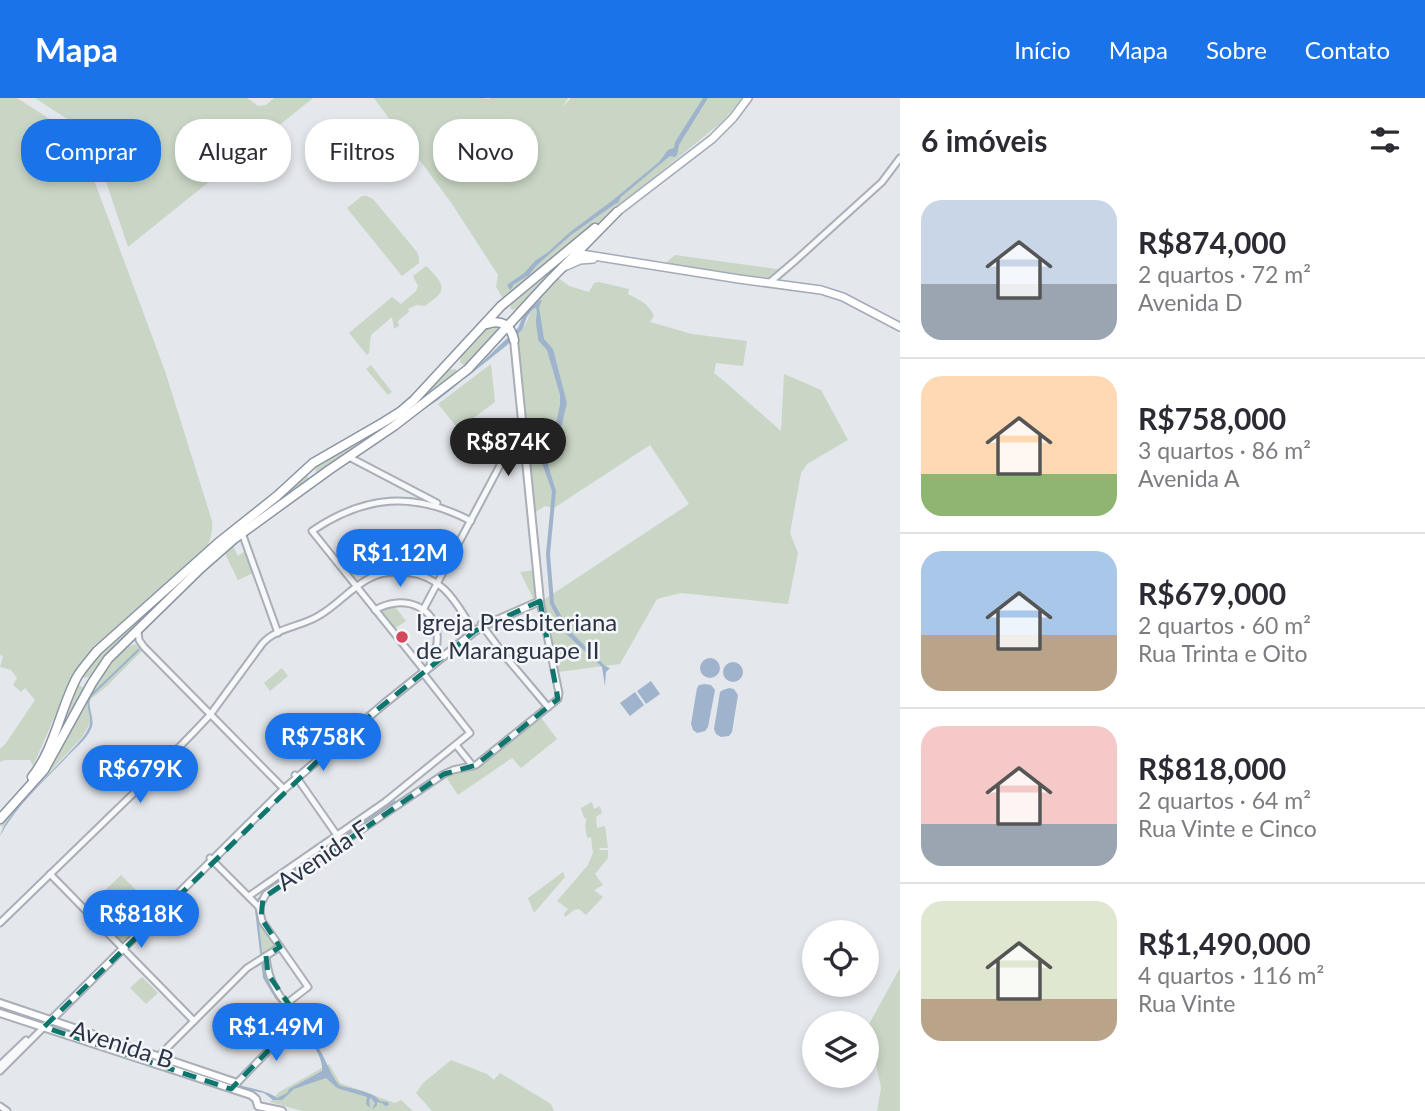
<!DOCTYPE html>
<html lang="pt">
<head>
<meta charset="utf-8">
<style>
	:root { --surface:#fff; --page:#f7f7f7; --text:#2b2b33; --muted:#7c7c81; --line:#e1e1e2; --accent:#1a73e8 }
	body { margin:0; font-family:Lato,sans-serif; background:var(--page); color:var(--text); height:100vh; display:flex; flex-direction:column; font-size:26px; white-space:nowrap }
	* { box-sizing:border-box; margin:0 }
	p { font-size:23px; color:var(--muted) }
	.icon { flex:none; width:38px; height:38px; fill:none; stroke:currentColor; stroke-width:2; stroke-linecap:round; stroke-linejoin:round }
	.map { position:relative; flex:1; overflow:hidden }
	.sheet { display:flex; flex-direction:column; background:var(--surface); width:525px }
	.sheet>* { flex:none }
	.banner { position:absolute; left:21px; top:21px; width:665px; height:63px; display:flex; gap:14px }
	.fabs { position:absolute; left:802px; top:822px; display:grid; gap:14px }
	.fabs a { display:grid; place-items:center; width:77px; height:77px; border-radius:50%; background:var(--surface); box-shadow:0 4px 10px #0003; font-size:35px }
	.price { position:absolute; translate:-50% -60px; padding:0 16px; border-radius:24px; background:var(--accent); color:#fff; font-size:23px; line-height:46px; filter:drop-shadow(0 2px 4px #0008) }
	.price::after { content:''; position:absolute; left:50%; top:42px; width:21px; height:16px; margin-left:-10px; background:inherit; clip-path:polygon(0 0,100% 0,50% 100%) }
	.price.current { background:#222; color:#fff }
	ul { padding:0; list-style:none }
	li { display:flex; align-items:center; gap:21px; height:175px; padding:0 21px }
	li+li { border-top:2px solid var(--line) }
	li span { display:grid; place-items:center; flex:none; width:196px; height:140px; border-radius:21px; color:#555 }
	li>.icon { margin-inline-start:auto }
	span .icon { width:84px; height:84px; fill:#fffc; stroke-width:1 }
	li b { font-size:30px }
	h2 { display:flex; justify-content:space-between; align-items:center; height:84px; padding:0 21px; font-size:30px }
	.chip { padding:0 24px; border-radius:28px; background:var(--surface); box-shadow:0 4px 10px #0003; font-size:24px; line-height:63px }
	.chip.current { background:var(--accent); color:#fff }
	header { display:flex; align-items:center; gap:42px; box-sizing:border-box; height:98px; padding:0 35px; background:var(--accent); color:#fff }
	header strong { font-size:33px }
	nav { display:flex; gap:38px; margin-inline-start:auto; font-size:24px }
	main { display:flex; flex:1; min-height:0 }
	.map>svg:first-child { display:block }
	.green { fill:#c9d6c5 }
	.water { fill:#9fb4cc }
	.lines { fill:none; stroke-linecap:round; stroke-linejoin:round }
	.tertiary-casing { stroke:#a9aeb7; stroke-width:9 }
	.secondary-casing { stroke:#a9aeb7; stroke-width:10 }
	.primary-casing { stroke:#a3abb8; stroke-width:10 }
	.trunk-casing { stroke:#8b94a3; stroke-width:11 }
	.tertiary { stroke:#f7f8fa; stroke-width:5 }
	.secondary { stroke:#fff; stroke-width:6 }
	.primary { stroke:#fff; stroke-width:7 }
	.trunk { stroke:#fff; stroke-width:8 }
	.marked { fill:none; stroke:#0f766e; stroke-width:5; stroke-dasharray:14 9; stroke-linejoin:round }
	.poi-dot { fill:#d1495b; stroke:#f4f6f9; stroke-width:2.5 }
	.labels { text-anchor:middle; stroke-width:5; stroke-linejoin:round; paint-order:stroke }
	.poi-label { font-size:24px; fill:#2b3445; stroke:#f4f6f9; text-anchor:start }
	.street-label { font-size:24px; fill:#2b3445; stroke:#f4f6f9 }
</style>
</head>
<body>
<header>
<strong>Mapa</strong>
<nav><a>Início</a><a>Mapa</a><a>Sobre</a><a>Contato</a></nav>
</header>
<main>
<div class="map">
<svg width="900" height="1013" viewBox="0 0 900 1013">
	<rect width="100%" height="100%" fill="#e4e7ec"/>
	<g class="green">
		<path d="M0,0H17L78,39L165,273L212,423C213,435 210,443 205,454L98,546C86,558 76,570 69,586L33,668L30,662H5L0,664V651L6,645L35,602L25,590L21,594L13,587L17,580L11,572L0,569L3,558L0,557Z"/>
		<polygon points="35,0 247,0 258,8 266,7 274,0 313,0 128,149 90,36"/>
		<polygon points="374,0 483,0 489,1 490,0 568,0 562,10 571,0 742,0 723,23 504,202 496,189 498,177 452,106"/>
		<polygon points="362,98 367,98 373,101 417,154 419,159 419,165 402,178 347,110"/>
		<path d="M574,155L522,208L512,212L511,211L510,207C523,191 554,159 574,155Z"/>
		<polygon points="675,157 783,172 769,185 661,169"/>
		<path d="M426,168C431,172 434,176 438,181C448,194 435,200 425,208L417,207L408,211L409,214L398,223L399,228L394,231L392,219L371,237L369,255L367,257L349,235L392,199L401,206L416,193L418,188L413,178Z"/>
		<path d="M557,179L569,188L589,194L594,185L599,184L629,191L628,196C640,202 648,205 654,218L650,224L692,236L747,243L743,268L716,265L714,275L724,283L781,333L784,276L821,292L848,342L807,366L801,375L790,435L798,455L788,506L681,495L657,501L620,566L558,574L542,503L689,406L650,347L554,410L545,408L534,415L517,237C526,229 529,216 535,207C542,197 550,188 557,179Z"/>
		<path d="M490,226L505,228L467,266L463,267L460,264C463,248 478,237 490,226Z"/>
		<polygon points="491,266 495,304 460,330 456,328 438,306"/>
		<polygon points="371,267 392,294 388,297 366,271"/>
		<polygon points="456,271 457,277 451,285 319,375 315,373 316,367 405,311 446,272"/>
		<polygon points="307,376 309,382 231,444 238,458 246,452 253,475 238,482 223,452 102,565 92,578 84,580 83,578 98,553 303,377"/>
		<polygon points="535,472 537,499 533,500 520,474"/>
		<polygon points="393,506 406,523 394,531 379,514"/>
		<polygon points="135,546 143,552 107,588 92,600 89,605 90,625 82,639 16,711 3,729 0,727 0,723 45,673 97,581 121,555 130,548"/>
		<polygon points="282,570 288,578 270,593 264,585"/>
		<polygon points="79,587 84,590 85,596 45,664 75,589"/>
		<polygon points="539,617 557,641 521,670 512,660 458,697 444,676 475,667"/>
		<polygon points="592,704 594,711 600,708 602,715 596,719 597,730 605,728 608,750 600,750 599,752 608,752 608,760 595,776 603,787 594,792 603,799 586,817 579,811 574,812 565,819 564,816 568,811 557,803 588,767 593,755 591,739 587,740 585,727 586,726 586,720 584,720 581,710"/>
		<polygon points="563,774 565,779 534,815 528,800"/>
		<polygon points="121,777 157,813 122,848 85,812"/>
		<polygon points="258,816 278,849 262,859"/>
		<polygon points="900,870 900,1013 877,1013 881,990 868,928"/>
		<polygon points="142,879 158,895 146,906 130,890"/>
		<polygon points="451,962 487,976 494,982 500,975 551,1006 554,1013 432,1013 416,995 423,985"/>
		<polygon points="329,966 340,985 395,1005 401,1002 413,1013 302,1013 270,1004 279,994"/>
	</g>
	<g class="water">
		<polygon points="703,0 708,0 679,47 677,57 675,59 670,58 621,99 618,105 615,106 571,137 536,168 529,177 513,187 512,190 510,192 507,187 524,175 536,162 547,155 570,134 613,102 659,64 668,52 674,50 675,44"/>
		<path d="M540,202H542L539,209L544,241L553,251L567,305L561,330L548,367L556,393L550,456L554,505L569,532L605,568L610,570L606,574L605,588L598,598L605,588L602,569L565,535L550,506L546,456L552,393L542,365L556,326L560,307V297L547,252L538,242C538,235 536,230 536,223C536,218 538,215 536,210L533,211L527,219L522,232L506,248L438,302L366,350L354,360L364,349L462,283L518,230L524,216Z"/>
		<path d="M138,551L140,552L90,600C87,610 96,621 91,631C86,642 74,651 66,660C43,684 16,708 0,738C3,727 10,719 17,710C33,692 50,675 67,657C74,649 83,641 88,631C94,621 85,610 88,599Z"/>
		<circle cx="710" cy="570" r="10"/>
		<circle cx="733" cy="574" r="10"/>
		<polygon points="651,583 660,596 646,606 637,593"/>
		<polygon points="705,586 711,587 715,592 708,629 705,633 697,635 693,632 691,626 697,590 699,587"/>
		<polygon points="729,590 734,591 738,597 732,634 729,638 721,639 716,636 714,631 720,594 723,592"/>
		<polygon points="635,594 644,607 630,618 620,605"/>
		<path d="M395,702L396,704L273,789C266,794 258,799 257,808L264,872C270,901 302,925 318,949C326,961 330,976 339,987C353,992 371,992 380,1003L388,1004L389,1007L385,1008L382,1005L377,1004V1007L372,1012L375,1005L371,1000L369,1002L370,1010L366,1006L367,999L337,990L326,980L294,991L282,1002H273L264,995L243,991L0,911V909L227,984C240,988 270,993 277,1000L287,995L289,991L322,973C323,964 318,955 313,947L275,900L263,880L255,812L256,802L273,787Z"/>
	</g>
	<g class="lines">
		<defs>
			<g id="tertiary">
				<polyline points="769,185 796,162 882,84 900,60"/>
				<polyline points="349,359 437,405"/>
				<polyline points="242,435 278,535"/>
				<path d="M375,512C403,495 441,509 437,545C436,552 432,559 430,566"/>
				<polyline points="423,512 522,326"/>
				<polyline points="481,526 505,558 548,609"/>
				<polyline points="138,533 139,542 144,549 282,689"/>
				<polyline points="456,647 473,668"/>
				<polyline points="295,677 339,740"/>
				<polyline points="210,760 259,809"/>
				<polyline points="50,776 194,923"/>
				<path d="M249,798L385,704L470,635L423,575V571L312,433C365,397 414,393 471,423"/>
				<path d="M0,825L140,689L192,636L210,617L262,546C276,529 302,529 320,517C337,507 350,491 368,481C391,468 425,473 444,491C456,502 464,518 473,531"/>
				<polyline points="286,906 308,889 262,823 259,809 266,796 444,676 453,672 476,667 558,601 559,595 540,503"/>
				<polyline points="158,959 247,870 280,849"/>
				<polyline points="0,967 26,942"/>
				<polyline points="0,973 44,929"/>
				<path d="M237,985L299,921C281,901 268,886 266,858"/>
				<polyline points="0,1008 7,1013"/>
			</g>
			<g id="secondary">
				<polyline points="0,905 237,985"/>
				<polyline points="0,915 251,997 256,1001 258,1008 282,1013"/>
				<polyline points="44,929 284,691 385,605 475,533 488,526 540,503 514,242"/>
			</g>
			<g id="primary">
				<polyline points="617,114 712,41 733,20 748,0"/>
				<polyline points="575,155 739,181 821,192 843,199 900,229"/>
				<polyline points="564,169 580,162 593,161"/>
			</g>
			<g id="trunk">
				<path d="M487,226C501,221 511,227 514,242"/>
				<path d="M32,679C55,650 60,611 77,579C83,569 90,562 97,553L218,445L277,398L313,365L384,324L400,314L414,302L501,208L595,130"/>
				<polyline points="0,721 44,672 92,585 108,561 201,470 234,441 329,372 394,328 468,271 550,182 617,114"/>
			</g>
		</defs>
		<use href="#tertiary" class="tertiary-casing"/>
		<use href="#secondary" class="secondary-casing"/>
		<use href="#primary" class="primary-casing"/>
		<use href="#trunk" class="trunk-casing"/>
		<use href="#tertiary" class="tertiary"/>
		<use href="#secondary" class="secondary"/>
		<use href="#primary" class="primary"/>
		<use href="#trunk" class="trunk"/>
	</g>
	<path class="marked" d="M540,503L558,601L476,667L444,676L263,800L261,820L280,849L266,858L268,876L299,921L231,991L44,929L336,645L475,533Z"/>
	<circle class="poi-dot" cx="402" cy="539" r="7"/>
	<g class="labels">
		<g class="poi-label">
			<text x="416" y="533">Igreja Presbiteriana<tspan x="416" dy="28">de Maranguape II</tspan></text>
		</g>
		<g class="street-label">
			<text transform="translate(323 758) rotate(-34)" y="8">Avenida F</text>
			<text transform="translate(122 947) rotate(18)" y="8">Avenida B</text>
		</g>
	</g>
</svg>
<div class="fabs">
<a><svg class="icon" aria-label="locate" viewBox="0 0 24 24"><circle cx="12" cy="12" r="6"/><path d="M12 2v4M12 18v4M2 12h4M18 12h4"/></svg></a>
<a><svg class="icon" aria-label="layers" viewBox="0 0 24 24"><path d="M12 4l9 5-9 5-9-5zM3 14l9 5 9-5"/></svg></a>
</div>
<b class="price current" style="left:508px;top:380px">R$874K</b>
<b class="price" style="left:400px;top:491px">R$1.12M</b>
<b class="price" style="left:323px;top:675px">R$758K</b>
<b class="price" style="left:140px;top:707px">R$679K</b>
<b class="price" style="left:141px;top:852px">R$818K</b>
<b class="price" style="left:276px;top:965px">R$1.49M</b>
<div class="banner">
<a class="chip current">Comprar</a>
<a class="chip">Alugar</a>
<a class="chip">Filtros</a>
<a class="chip">Novo</a>
</div>
</div>
<section class="sheet">
<h2>6 imóveis<svg class="icon" aria-label="filters" viewBox="0 0 24 24"><path d="M4 7h16M4 17h16"/><circle cx="9" cy="7" r="2"/><circle cx="15" cy="17" r="2"/></svg></h2>
<ul>
<li><span style="background:linear-gradient(#c9d6e8 60%,#9aa5b1 0)"><svg class="icon" aria-label="home" viewBox="0 0 24 24"><path d="M3 11l9-7 9 7M6 9v11h12V9"/></svg></span><div><b>R$874,000</b><p>2 quartos · 72 m²</p><p>Avenida D</p></div></li>
<li><span style="background:linear-gradient(#ffd9b3 70%,#8fb573 0)"><svg class="icon" aria-label="home" viewBox="0 0 24 24"><path d="M3 11l9-7 9 7M6 9v11h12V9"/></svg></span><div><b>R$758,000</b><p>3 quartos · 86 m²</p><p>Avenida A</p></div></li>
<li><span style="background:linear-gradient(#a9c7e8 60%,#b9a48a 0)"><svg class="icon" aria-label="home" viewBox="0 0 24 24"><path d="M3 11l9-7 9 7M6 9v11h12V9"/></svg></span><div><b>R$679,000</b><p>2 quartos · 60 m²</p><p>Rua Trinta e Oito</p></div></li>
<li><span style="background:linear-gradient(#f6c9c9 70%,#9aa5b1 0)"><svg class="icon" aria-label="home" viewBox="0 0 24 24"><path d="M3 11l9-7 9 7M6 9v11h12V9"/></svg></span><div><b>R$818,000</b><p>2 quartos · 64 m²</p><p>Rua Vinte e Cinco</p></div></li>
<li><span style="background:linear-gradient(#dfe7d0 70%,#b9a48a 0)"><svg class="icon" aria-label="home" viewBox="0 0 24 24"><path d="M3 11l9-7 9 7M6 9v11h12V9"/></svg></span><div><b>R$1,490,000</b><p>4 quartos · 116 m²</p><p>Rua Vinte</p></div></li>
</ul>
</section>
</main>
</body>
</html>
